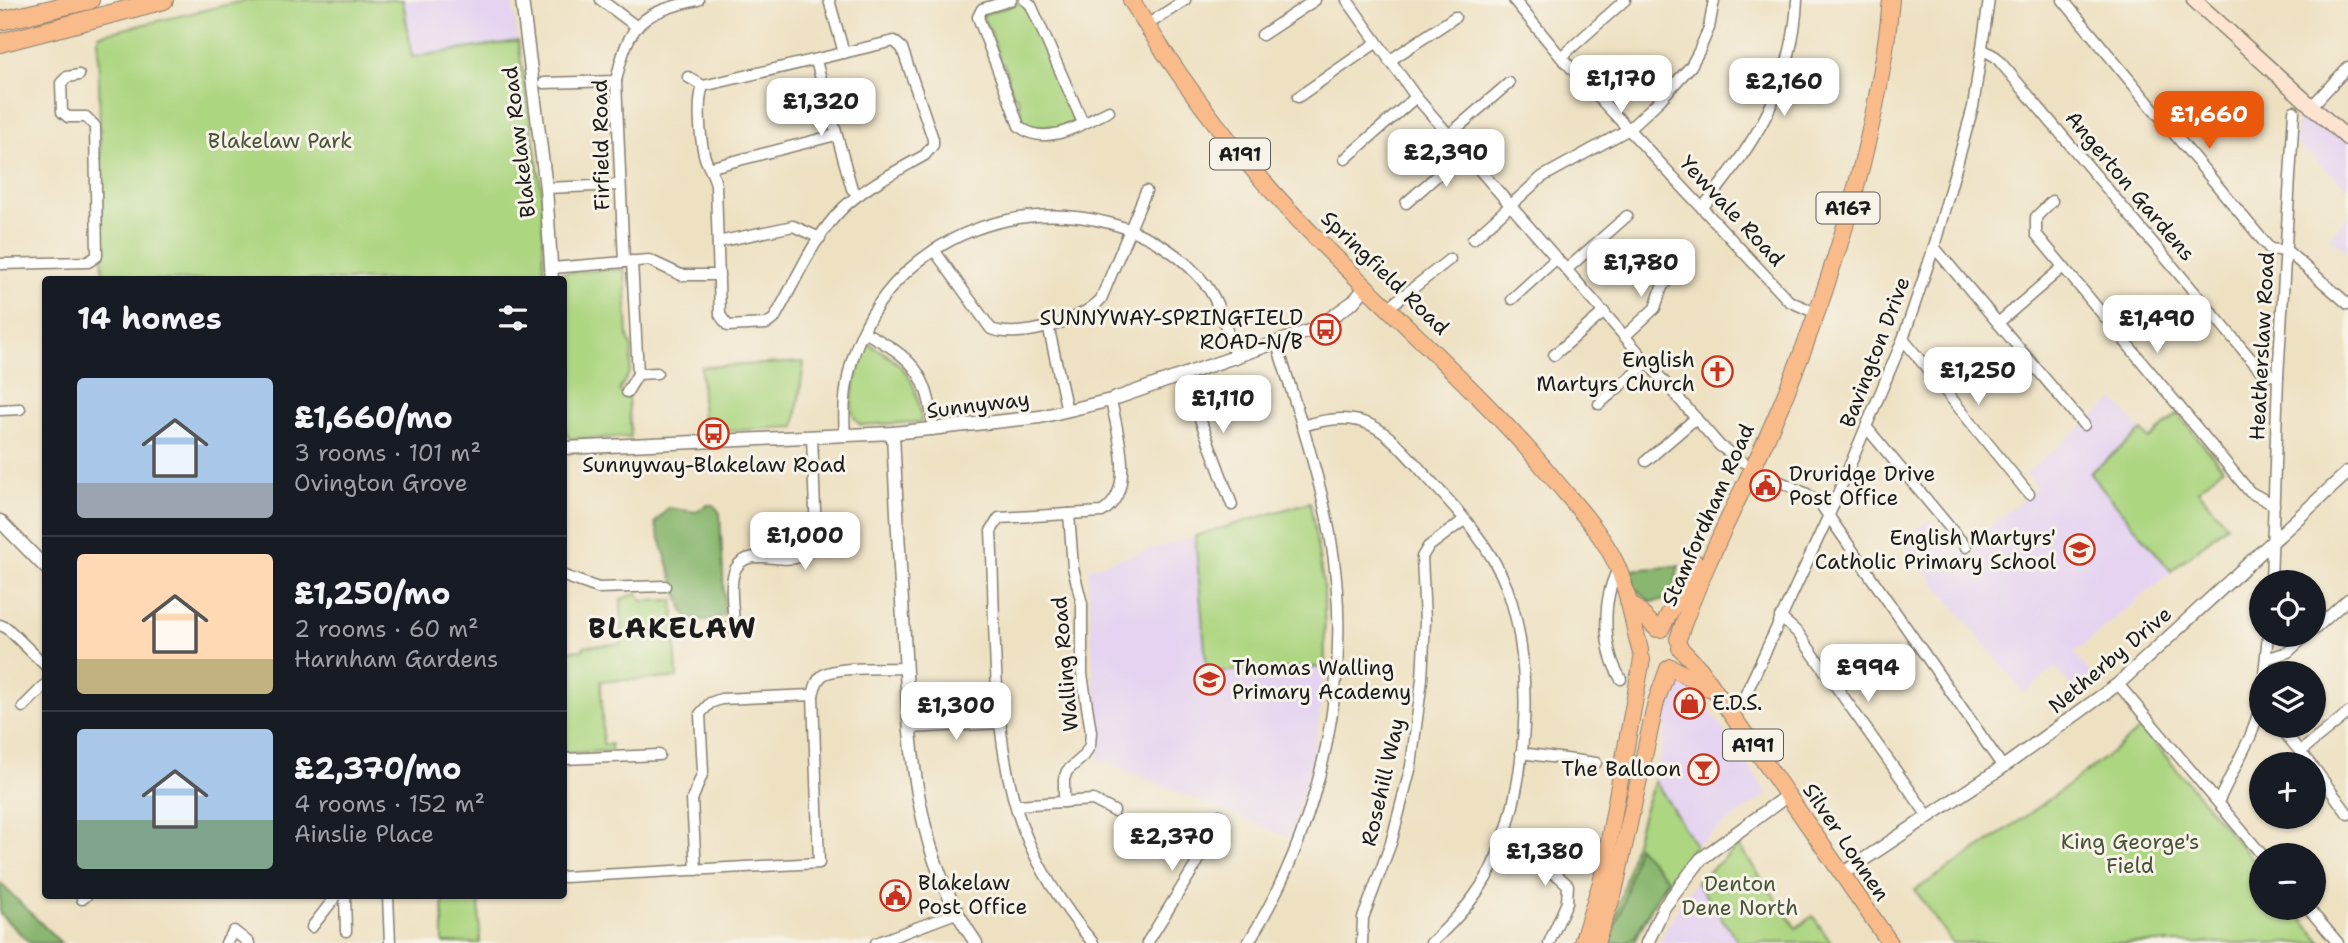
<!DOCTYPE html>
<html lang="en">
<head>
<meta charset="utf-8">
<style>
	:root { --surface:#171b24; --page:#20242c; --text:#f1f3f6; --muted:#9ea1a6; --line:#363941; --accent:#ea580c }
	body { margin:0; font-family:"Shantell Sans",sans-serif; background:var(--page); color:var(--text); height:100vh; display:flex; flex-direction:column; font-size:26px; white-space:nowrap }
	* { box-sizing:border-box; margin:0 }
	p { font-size:23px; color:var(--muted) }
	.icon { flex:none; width:38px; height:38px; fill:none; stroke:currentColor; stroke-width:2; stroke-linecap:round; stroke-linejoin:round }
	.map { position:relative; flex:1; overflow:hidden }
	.side { position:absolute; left:42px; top:276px; width:525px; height:623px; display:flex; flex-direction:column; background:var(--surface); border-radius:7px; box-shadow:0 2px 5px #0004 }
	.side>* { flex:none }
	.controls { position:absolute; left:2249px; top:570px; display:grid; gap:14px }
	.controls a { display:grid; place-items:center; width:77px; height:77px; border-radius:50%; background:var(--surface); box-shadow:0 2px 5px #0004; font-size:35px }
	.price { position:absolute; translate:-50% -60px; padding:0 16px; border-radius:14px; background:#fff; color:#222; font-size:23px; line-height:46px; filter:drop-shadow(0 2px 4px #0008) }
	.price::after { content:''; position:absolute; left:50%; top:42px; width:21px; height:16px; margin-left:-10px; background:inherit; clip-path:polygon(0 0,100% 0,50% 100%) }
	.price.active { background:var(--accent); color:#fff }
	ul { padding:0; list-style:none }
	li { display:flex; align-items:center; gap:21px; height:175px; padding:0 35px }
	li+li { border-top:2px solid var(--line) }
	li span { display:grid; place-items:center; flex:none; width:196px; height:140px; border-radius:7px; color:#555 }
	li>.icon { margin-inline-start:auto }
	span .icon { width:84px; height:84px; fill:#fffc; stroke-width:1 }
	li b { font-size:30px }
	h2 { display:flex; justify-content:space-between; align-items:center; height:84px; padding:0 35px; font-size:30px }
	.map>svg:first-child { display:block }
	.built { fill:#e5d3f1 }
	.green { fill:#add681; stroke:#64794e; stroke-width:2 }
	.forest { fill:#8ab76f; stroke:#536a46; stroke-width:2 }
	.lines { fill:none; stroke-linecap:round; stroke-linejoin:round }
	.minor-casing { stroke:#857e6f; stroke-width:13 }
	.tertiary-casing { stroke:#857e6f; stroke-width:15 }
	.secondary-casing { stroke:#857e6f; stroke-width:17 }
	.primary-casing { stroke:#857e6f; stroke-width:18 }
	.trunk-casing { stroke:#857e6f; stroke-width:20 }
	.minor { stroke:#fff; stroke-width:10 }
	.tertiary { stroke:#fff; stroke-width:12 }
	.secondary { stroke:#fde4d1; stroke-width:14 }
	.primary { stroke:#fabb8b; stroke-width:16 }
	.trunk { stroke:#fabb8b; stroke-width:18 }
	.labels { text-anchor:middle; stroke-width:6; stroke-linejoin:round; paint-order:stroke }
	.shield { fill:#f7f3e8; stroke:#5e5c59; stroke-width:2 }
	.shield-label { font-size:19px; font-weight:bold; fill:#1c1c1c }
	.park-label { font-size:21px; fill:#48543a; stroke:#f7f3e8 }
	.street-label { font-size:21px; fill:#1c1c1c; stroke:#f7f3e8 }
	.poi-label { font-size:21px; fill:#1c1c1c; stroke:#f7f3e8; text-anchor:end }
	.district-label { font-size:28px; font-weight:bold; letter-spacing:2px; fill:#1c1c1c; stroke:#f7f3e8 }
</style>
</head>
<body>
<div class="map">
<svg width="2348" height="943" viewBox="0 0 2348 943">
	<rect width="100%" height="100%" fill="#f7f3e8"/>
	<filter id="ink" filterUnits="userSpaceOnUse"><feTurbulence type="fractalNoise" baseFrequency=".0143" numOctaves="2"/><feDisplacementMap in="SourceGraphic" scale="14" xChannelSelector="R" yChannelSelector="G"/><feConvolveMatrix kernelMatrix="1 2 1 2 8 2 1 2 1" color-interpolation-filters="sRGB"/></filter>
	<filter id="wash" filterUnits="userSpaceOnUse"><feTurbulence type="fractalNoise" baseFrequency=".00686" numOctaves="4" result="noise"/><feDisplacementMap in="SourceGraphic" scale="28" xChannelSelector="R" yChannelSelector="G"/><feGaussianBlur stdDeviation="1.57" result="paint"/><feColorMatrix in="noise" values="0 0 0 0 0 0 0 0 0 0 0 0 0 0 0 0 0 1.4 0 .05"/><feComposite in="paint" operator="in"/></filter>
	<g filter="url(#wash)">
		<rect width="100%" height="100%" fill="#eee1c2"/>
		<g class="built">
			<polygon points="403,0 512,0 518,41 412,57"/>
			<polygon points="2311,101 2348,131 2348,188 2296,144 2297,122"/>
			<polygon points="2348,212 2348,252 2330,238"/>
			<polygon points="2115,399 2148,439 2178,414 2223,468 2198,490 2227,525 2074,653 2097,681 2080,696 2056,667 2024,693 1902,542 1929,519 1958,553 2037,487 2026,473"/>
			<polygon points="1310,502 1324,588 1324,690 1309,774 1290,838 1098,759 1088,568"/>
			<polygon points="1678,680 1688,682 1694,688 1768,794 1695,845 1655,781 1666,727 1660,725 1664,701"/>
			<polygon points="1696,882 1739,943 1659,943 1682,899"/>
		</g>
		<g class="green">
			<polygon points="247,0 403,0 412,57 518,41 542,193 544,280 103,280 98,35"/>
			<polygon points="1018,3 1025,4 1028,10 1073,118 1072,124 1055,130 1052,126 1024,126 1018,97 1013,95 1004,65 1000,62 990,30 983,20 984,14"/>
			<polygon points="617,269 625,270 628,337 632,349 630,371 619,391 628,397 631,437 570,439 564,429 564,280 557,280 557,273"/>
			<path d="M867,343C905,363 918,380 921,422L861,425C840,413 861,363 867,343Z"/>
			<polygon points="804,362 795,427 703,432 701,367"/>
			<polygon points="2178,414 2223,468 2198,490 2227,525 2171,571 2090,473 2142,431 2149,439"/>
			<polygon points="1310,502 1324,588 1325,667 1207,672 1195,536"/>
			<polygon points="638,593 642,601 673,600 677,678 601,681 603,744 611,744 611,751 564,753 564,651 583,650 584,646 622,644 621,599"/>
			<path d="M2142,728L2261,870V908H2293L2322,943H1952L1915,890C1994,841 2069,787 2142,728Z"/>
			<path d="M1655,781L1695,845L1656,898L1634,943H1608C1626,889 1633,834 1655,781Z"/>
			<polygon points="1739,846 1796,928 1813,916 1831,943 1739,943 1696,882"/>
			<polygon points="443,896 479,896 480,943 443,943"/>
		</g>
		<g class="forest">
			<path d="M707,505H714L720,513L725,614C714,622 700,621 688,618L683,610L655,523L668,508L696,512Z"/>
			<polygon points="1679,566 1674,587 1665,600 1650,602 1634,587 1631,570"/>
			<polygon points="1637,846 1667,879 1636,935 1627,943 1609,943 1624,902"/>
			<polygon points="0,883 61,943 30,943 0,914"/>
		</g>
	</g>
	<g filter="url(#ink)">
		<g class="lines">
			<defs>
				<g id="minor">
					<polyline points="601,0 637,27"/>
					<polyline points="829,0 844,53"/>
					<path d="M1011,0L982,9L978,17L1019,126C1045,149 1084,123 1109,111"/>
					<polyline points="1025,0 1031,5 1083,123"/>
					<polyline points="1347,0 1416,97 1720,446 1743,462"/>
					<polyline points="1514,0 1561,57 1789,301 1816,313"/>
					<polyline points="2063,0 2270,249 2287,251 2348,304"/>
					<polyline points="1147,25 1185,0"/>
					<polyline points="1262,35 1315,0"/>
					<polyline points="1982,49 1996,57 2261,371 2278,377"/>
					<polyline points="1561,57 1625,0"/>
					<polyline points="816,61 852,189 859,195"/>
					<polyline points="1389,61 1455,17"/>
					<path d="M688,77L703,86C697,102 700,137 704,154C706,165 714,173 716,185L720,315L728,326L766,324L774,319C795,283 813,237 843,208C866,186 897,171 925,155L933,145V139L902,48L894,41L703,86"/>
					<polyline points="544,83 616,81"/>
					<polyline points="1298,97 1376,43"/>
					<polyline points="2310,108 2348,67"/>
					<polyline points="1450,134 1509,83"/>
					<polyline points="1345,159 1416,97"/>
					<polyline points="712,167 836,135"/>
					<polyline points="546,188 620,185"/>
					<polyline points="2052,201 2036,217 2036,234 2250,492 2274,505"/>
					<polyline points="1406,203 1465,151"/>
					<path d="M1703,207C1755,144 1793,85 1797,0"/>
					<polyline points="1473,239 1542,177 1629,129 1660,100 1691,66 1699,51 1709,28 1714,0"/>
					<polyline points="718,242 793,226 820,238"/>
					<polyline points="1934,247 2084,425"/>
					<path d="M934,250L991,329C1020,340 1082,321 1101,299L1146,191"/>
					<polyline points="632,261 638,374"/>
					<path d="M624,262L616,81C629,21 642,13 698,0"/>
					<polyline points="0,264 88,262 97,256 95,126 86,117 68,117 62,112 61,83 67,77 79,75"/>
					<polyline points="552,268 649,260 681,275 719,275"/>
					<polyline points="1567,269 1627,216"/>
					<polyline points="1512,299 1557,258"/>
					<polyline points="1389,307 1450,259"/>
					<polyline points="1998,323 2063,267"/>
					<polyline points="1048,325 1067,411"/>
					<path d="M864,332C912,357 930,374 933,430"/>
					<polyline points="1625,336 1655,308 1662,287 1671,277"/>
					<polyline points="1903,339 2029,494"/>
					<polyline points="1554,355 1604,312"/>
					<polyline points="1184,376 1232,505"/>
					<polyline points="627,392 638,374 657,373"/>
					<polyline points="1599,404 1648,362"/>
					<polyline points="0,410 20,409"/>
					<path d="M1302,426C1368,406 1385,430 1427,477C1457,509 1491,546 1507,588C1536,667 1528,794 1491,869C1477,897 1454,922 1431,943"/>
					<polyline points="1867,428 1966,547"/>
					<path d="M845,435C833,287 970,187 1109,223C1147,233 1182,254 1206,285C1221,305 1228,335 1236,359"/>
					<polyline points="1646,461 1696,418"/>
					<polyline points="1752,469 1807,494 1821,505 2003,767"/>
					<path d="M1618,569C1602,600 1602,649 1621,679"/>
					<polyline points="564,576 598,588 665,586"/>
					<polyline points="2271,583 2278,377 2294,111"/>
					<polyline points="1780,617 1798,633 1928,816"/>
					<polyline points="0,625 7,628 46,666"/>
					<path d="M716,628L734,627C734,611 728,582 736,568C754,538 806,584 816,533L812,437"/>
					<polyline points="2314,630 2348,599"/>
					<polyline points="2266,659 2288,652 2307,635"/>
					<polyline points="2264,674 2268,635"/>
					<polyline points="2118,684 2263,856"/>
					<polyline points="1743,700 1829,515 1903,339 1934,247 1973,107 1989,0"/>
					<polyline points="23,707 46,684"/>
					<polyline points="2279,726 2311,765"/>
					<polyline points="909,728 1001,723"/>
					<polyline points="2301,751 2348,713"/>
					<polyline points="1521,753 1596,763"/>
					<polyline points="564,759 659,755"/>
					<polyline points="2314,768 2348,814"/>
					<polyline points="1064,802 1064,779 1067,771 1084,756 1090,745 1091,732 1082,674 1082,604 1073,568 1069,514"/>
					<polyline points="2218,802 2251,735 2261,705"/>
					<polyline points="1016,805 1093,800 1114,811"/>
					<polyline points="1499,850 1558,876 1568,885 1567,902 1549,943"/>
					<polyline points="696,870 692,800 703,772 700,714 710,703 721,699 813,695"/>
					<path d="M564,877L819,863L813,695C815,688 816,680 823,675C838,666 886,669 906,668"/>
					<polyline points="345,896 346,931"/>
					<polyline points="388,896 390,943"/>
					<polyline points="82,899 86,896"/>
					<polyline points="2308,908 2338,943"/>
					<polyline points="312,927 336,896"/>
					<polyline points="226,943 234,931 249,943"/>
					<polyline points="876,943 956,913"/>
					<path d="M1093,943C1065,909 1040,872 1024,831C990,744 996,623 991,531L999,518L1102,512C1137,491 1117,432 1111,400"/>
					<polyline points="1147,943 1197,863 1219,815"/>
					<path d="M1248,943C1322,824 1355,673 1330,534C1318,469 1296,407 1277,344"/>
					<polyline points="1362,943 1363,918 1391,843 1411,766 1422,679 1425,621 1422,557 1428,547 1464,520"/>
				</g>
				<g id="tertiary">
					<polyline points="522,0 546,188 552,280"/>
					<path d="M893,433C896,501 900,568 904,636C910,743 912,851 976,943"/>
					<polyline points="564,448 893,433 1040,417 1111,400 1315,329 1353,302 1367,286"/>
					<polyline points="0,521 46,568"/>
					<polyline points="1842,874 2003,767 2118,684 2348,472"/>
					<polyline points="1647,943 1664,907 1701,859 1788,795"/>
				</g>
				<polyline id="secondary" points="2194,0 2348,139"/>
				<g id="primary">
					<path d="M1131,0C1186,91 1251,174 1327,249C1404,325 1483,395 1553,478C1576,506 1604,535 1618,568C1629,594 1633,624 1640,650"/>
					<polyline points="1628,601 1657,629"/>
					<polyline points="1661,629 1696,563"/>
					<path d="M1678,639C1701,571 1734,509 1764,444C1823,314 1878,143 1891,0"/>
					<polyline points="1680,648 1700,669 1890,943"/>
					<polyline points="1671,667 1708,688"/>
					<polyline points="1582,943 1602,879 1642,659"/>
					<polyline points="1596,943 1614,892 1656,702 1668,669"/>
				</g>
				<g id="trunk">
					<polyline points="0,21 90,0"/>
					<polyline points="0,43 164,0"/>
				</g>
			</defs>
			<use href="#minor" class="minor-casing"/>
			<use href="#tertiary" class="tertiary-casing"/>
			<use href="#secondary" class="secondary-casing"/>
			<use href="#primary" class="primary-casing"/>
			<use href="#trunk" class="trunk-casing"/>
			<use href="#minor" class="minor"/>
			<use href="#tertiary" class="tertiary"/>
			<use href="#secondary" class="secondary"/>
			<use href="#primary" class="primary"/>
			<use href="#trunk" class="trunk"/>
		</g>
	</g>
	<defs>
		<symbol id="bus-ring" viewBox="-11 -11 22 22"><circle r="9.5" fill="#f7f3e8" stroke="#c8321e" stroke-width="1.5"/><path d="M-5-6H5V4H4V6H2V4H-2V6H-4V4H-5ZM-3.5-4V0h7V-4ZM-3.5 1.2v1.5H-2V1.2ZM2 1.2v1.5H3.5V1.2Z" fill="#c8321e"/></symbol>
		<symbol id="church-ring" viewBox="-11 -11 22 22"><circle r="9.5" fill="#f7f3e8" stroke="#c8321e" stroke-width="1.5"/><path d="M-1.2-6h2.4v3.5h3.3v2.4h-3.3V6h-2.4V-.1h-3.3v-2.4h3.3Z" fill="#c8321e"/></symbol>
		<symbol id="civic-ring" viewBox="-11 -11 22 22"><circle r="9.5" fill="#f7f3e8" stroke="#c8321e" stroke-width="1.5"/><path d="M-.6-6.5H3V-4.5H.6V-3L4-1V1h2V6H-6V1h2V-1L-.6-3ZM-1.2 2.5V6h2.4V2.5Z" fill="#c8321e"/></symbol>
		<symbol id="school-ring" viewBox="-11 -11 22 22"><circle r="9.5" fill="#f7f3e8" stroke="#c8321e" stroke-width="1.5"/><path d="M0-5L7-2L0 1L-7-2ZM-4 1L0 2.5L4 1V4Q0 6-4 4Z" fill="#c8321e"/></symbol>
		<symbol id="shop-ring" viewBox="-11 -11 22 22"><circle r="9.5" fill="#f7f3e8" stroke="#c8321e" stroke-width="1.5"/><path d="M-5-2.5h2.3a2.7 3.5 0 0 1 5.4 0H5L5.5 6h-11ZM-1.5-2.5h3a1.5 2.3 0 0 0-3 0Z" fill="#c8321e"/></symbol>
		<symbol id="bar-ring" viewBox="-11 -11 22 22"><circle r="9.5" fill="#f7f3e8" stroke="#c8321e" stroke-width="1.5"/><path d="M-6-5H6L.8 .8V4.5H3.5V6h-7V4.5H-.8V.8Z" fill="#c8321e"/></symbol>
	</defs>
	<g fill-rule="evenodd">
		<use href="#bus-ring" x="1308" y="312" width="35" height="35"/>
		<use href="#church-ring" x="1700" y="354" width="35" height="35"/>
		<use href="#bus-ring" x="696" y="416" width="35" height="35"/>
		<use href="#civic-ring" x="1748" y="468" width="35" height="35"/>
		<use href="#school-ring" x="2062" y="532" width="35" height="35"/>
		<use href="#school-ring" x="1192" y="662" width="35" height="35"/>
		<use href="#shop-ring" x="1672" y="686" width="35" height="35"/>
		<use href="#bar-ring" x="1686" y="752" width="35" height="35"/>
		<use href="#civic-ring" x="878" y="878" width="35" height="35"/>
	</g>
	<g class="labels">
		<g class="shield">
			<rect x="1210" y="138.5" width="60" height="31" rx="5"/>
			<rect x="1816.5" y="192.5" width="63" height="31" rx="5"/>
			<rect x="1723" y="729.5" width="60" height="31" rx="5"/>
		</g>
		<g class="shield-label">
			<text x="1240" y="161">A191</text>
			<text x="1848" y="215">A167</text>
			<text x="1753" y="752">A191</text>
		</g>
		<g class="park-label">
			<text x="280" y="148">Blakelaw Park</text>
			<text x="2130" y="849">King George's<tspan x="2130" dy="24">Field</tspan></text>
			<text x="1740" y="891">Denton<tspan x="1740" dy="24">Dene North</tspan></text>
		</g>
		<g class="street-label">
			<text transform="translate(519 142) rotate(-97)" y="7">Blakelaw Road</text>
			<text transform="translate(601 145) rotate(-91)" y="7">Firfield Road</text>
			<text transform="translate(2130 186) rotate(50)" y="7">Angerton Gardens</text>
			<text transform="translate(1732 211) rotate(47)" y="7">Yewvale Road</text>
			<text transform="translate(1385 273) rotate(44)" y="7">Springfield Road</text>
			<text transform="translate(2262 346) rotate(-87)" y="7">Heatherslaw Road</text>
			<text transform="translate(1875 352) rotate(-69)" y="7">Bavington Drive</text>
			<text transform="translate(978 405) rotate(-7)" y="7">Sunnyway</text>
			<text transform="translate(1708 515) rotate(-66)" y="7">Stamfordham Road</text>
			<text transform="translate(2110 660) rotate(-40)" y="7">Netherby Drive</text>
			<text transform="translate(1065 664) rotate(-95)" y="7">Walling Road</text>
			<text transform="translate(1383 782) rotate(-77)" y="7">Rosehill Way</text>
			<text transform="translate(1846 842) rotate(56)" y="7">Silver Lonnen</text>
		</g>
		<g class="poi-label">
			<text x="1303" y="325">SUNNYWAY-SPRINGFIELD<tspan x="1303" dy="24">ROAD-N/B</tspan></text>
			<text x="1695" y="367">English<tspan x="1695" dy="24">Martyrs Church</tspan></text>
			<text x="714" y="472" text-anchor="middle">Sunnyway-Blakelaw Road</text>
			<text x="1789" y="481" text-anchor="start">Druridge Drive<tspan x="1789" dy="24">Post Office</tspan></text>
			<text x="2056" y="545">English Martyrs'<tspan x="2056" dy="24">Catholic Primary School</tspan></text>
			<text x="1232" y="675" text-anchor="start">Thomas Walling<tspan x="1232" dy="24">Primary Academy</tspan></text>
			<text x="1712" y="710" text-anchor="start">E.D.S.</text>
			<text x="1681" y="776">The Balloon</text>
			<text x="918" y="890" text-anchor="start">Blakelaw<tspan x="918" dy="24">Post Office</tspan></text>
		</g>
		<g class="district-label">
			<text x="673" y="638">BLAKELAW</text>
		</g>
	</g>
</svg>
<div class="controls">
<a><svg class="icon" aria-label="locate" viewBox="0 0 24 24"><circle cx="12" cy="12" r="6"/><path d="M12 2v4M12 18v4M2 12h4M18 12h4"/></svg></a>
<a><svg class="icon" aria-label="layers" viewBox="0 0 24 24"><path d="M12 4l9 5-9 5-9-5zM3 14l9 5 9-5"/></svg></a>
<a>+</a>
<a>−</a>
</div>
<b class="price" style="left:1621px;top:115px">£1,170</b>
<b class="price" style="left:1784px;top:118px">£2,160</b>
<b class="price" style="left:821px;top:138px">£1,320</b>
<b class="price active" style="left:2209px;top:151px">£1,660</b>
<b class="price" style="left:1446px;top:189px">£2,390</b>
<b class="price" style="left:1641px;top:299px">£1,780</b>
<b class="price" style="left:2157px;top:355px">£1,490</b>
<b class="price" style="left:1978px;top:407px">£1,250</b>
<b class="price" style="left:1223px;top:435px">£1,110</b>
<b class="price" style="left:805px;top:572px">£1,000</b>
<b class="price" style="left:1868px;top:704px">£994</b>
<b class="price" style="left:956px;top:742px">£1,300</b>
<b class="price" style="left:1172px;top:873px">£2,370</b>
<b class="price" style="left:1545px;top:888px">£1,380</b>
<section class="side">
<h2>14 homes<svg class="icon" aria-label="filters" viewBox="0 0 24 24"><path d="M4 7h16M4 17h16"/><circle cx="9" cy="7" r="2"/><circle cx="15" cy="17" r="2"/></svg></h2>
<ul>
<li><span style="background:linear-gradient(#a9c7e8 75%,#9aa5b1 0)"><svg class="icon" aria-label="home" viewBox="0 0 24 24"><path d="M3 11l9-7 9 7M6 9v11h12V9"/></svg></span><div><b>£1,660/mo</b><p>3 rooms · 101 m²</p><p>Ovington Grove</p></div></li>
<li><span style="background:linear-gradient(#ffd9b3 75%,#c2b280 0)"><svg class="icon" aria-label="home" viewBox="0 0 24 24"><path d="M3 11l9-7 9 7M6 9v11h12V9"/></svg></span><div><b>£1,250/mo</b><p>2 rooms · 60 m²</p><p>Harnham Gardens</p></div></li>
<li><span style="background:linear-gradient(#a9c7e8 65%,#7fa58c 0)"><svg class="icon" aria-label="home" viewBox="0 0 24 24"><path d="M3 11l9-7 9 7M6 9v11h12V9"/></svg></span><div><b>£2,370/mo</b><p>4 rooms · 152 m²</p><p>Ainslie Place</p></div></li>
</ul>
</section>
</div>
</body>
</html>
